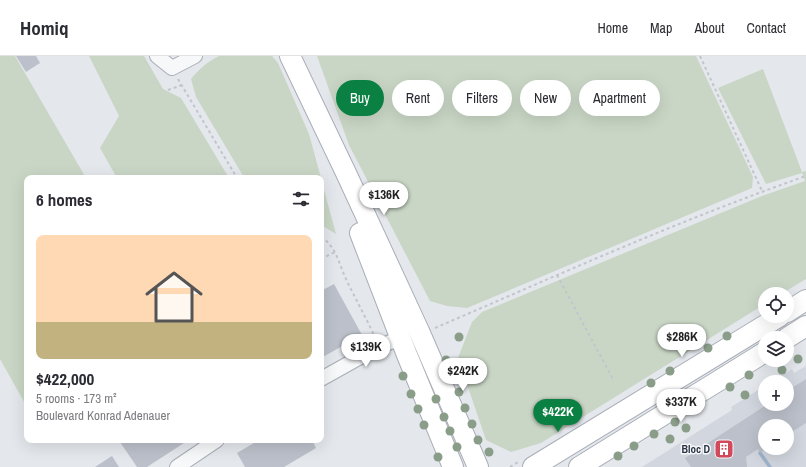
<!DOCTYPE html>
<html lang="en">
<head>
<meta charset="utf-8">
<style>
	:root { --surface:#fff; --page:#f7f7f7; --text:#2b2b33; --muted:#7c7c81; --line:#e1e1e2; --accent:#0b8043 }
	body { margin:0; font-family:"Archivo Narrow",sans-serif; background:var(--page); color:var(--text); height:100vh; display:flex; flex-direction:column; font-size:15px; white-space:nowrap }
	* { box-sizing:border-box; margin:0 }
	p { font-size:13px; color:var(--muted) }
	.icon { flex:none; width:22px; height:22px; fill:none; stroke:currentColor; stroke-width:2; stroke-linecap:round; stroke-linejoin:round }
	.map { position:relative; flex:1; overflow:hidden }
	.sheet { position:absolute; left:24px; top:119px; width:300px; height:268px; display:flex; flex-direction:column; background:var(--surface); border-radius:8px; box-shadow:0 4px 16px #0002 }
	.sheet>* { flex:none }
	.banner { position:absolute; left:336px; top:24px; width:380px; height:36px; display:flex; gap:8px }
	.controls { position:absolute; left:758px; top:231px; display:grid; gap:8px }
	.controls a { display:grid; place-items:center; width:36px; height:36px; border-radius:50%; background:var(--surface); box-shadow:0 4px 16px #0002; font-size:20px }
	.price { position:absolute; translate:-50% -34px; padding:0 9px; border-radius:14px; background:#fff; color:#222; font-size:13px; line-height:26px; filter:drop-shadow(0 1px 2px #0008) }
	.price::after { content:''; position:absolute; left:50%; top:24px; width:12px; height:9px; margin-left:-6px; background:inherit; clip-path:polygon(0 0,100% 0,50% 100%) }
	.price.on { background:var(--accent); color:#fff }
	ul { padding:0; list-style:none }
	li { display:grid; align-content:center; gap:8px; height:212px; padding:0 12px }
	li span { display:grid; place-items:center; height:124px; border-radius:8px; color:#555 }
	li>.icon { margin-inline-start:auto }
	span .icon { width:72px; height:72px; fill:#fffc; stroke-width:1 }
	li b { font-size:17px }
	h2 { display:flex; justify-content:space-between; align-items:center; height:48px; padding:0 12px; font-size:17px }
	.chip { padding:0 14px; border-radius:18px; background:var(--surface); box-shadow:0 4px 16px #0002; font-size:14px; line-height:36px }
	.chip.on { background:var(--accent); color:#fff }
	header { display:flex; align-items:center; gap:24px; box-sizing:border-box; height:56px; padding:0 20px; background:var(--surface); border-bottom:1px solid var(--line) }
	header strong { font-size:19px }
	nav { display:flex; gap:22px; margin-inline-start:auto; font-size:14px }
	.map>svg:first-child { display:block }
	.built { fill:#d2d6de; fill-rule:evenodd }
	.green { fill:#c9d6c5 }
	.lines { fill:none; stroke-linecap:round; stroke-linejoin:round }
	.stream { stroke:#9fb4cc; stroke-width:3.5 }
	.building { fill:#bbc0ca }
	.street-casing { stroke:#a9aeb7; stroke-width:16 }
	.secondary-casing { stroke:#a9aeb7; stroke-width:22 }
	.path { stroke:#c2c5cb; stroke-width:2; stroke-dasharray:3 3; stroke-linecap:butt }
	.street { stroke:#f7f8fa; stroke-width:14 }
	.secondary { stroke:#fff; stroke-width:20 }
	.tree { fill:#899d89 }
	.labels { text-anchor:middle; stroke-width:3; stroke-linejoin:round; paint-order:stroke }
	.poi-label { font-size:11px; font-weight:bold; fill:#2b3445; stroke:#f4f6f9; text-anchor:end }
</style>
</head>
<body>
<header>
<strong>Homiq</strong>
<nav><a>Home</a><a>Map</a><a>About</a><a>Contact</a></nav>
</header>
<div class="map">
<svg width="806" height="411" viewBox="0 0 806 411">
	<rect width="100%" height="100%" fill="#e4e7ec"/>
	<path class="built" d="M806,310V411H642L732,354L731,351L765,330V348H787V326H771L792,313L794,317ZM765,370H787V392H765Z"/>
	<g class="green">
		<polygon points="0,0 15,0 86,122 27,122 27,351 0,303"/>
		<polygon points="89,0 144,0 163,33 181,42 229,122 117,122 100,92 119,60"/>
		<path d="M219,0H272L278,7L309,78L321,122H245L242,118L196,41L191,23C199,13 207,6 219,0Z"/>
		<polygon points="317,0 696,0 753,121 752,132 467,252 447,250 430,245 349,89"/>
		<polygon points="763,13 802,116 806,115 806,223 781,238 765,238 765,248 541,387 511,396 486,384 458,302 472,266 482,256 762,140 805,125 802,117 766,128 718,32"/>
		<polygon points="321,123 336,178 321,169"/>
	</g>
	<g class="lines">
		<polyline class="stream" points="760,397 770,411"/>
	</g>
	<g class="building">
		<polygon points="16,0 36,0 40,7 26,16"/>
		<polygon points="334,228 362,279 321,302 321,267 323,266 321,263 321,235"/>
		<polygon points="806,323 806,367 787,379 787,370 765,370 765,392 768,392 760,397 758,393 746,401 747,411 691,411 685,402 768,348 787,348 787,335"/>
		<polygon points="124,384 182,384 184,387 147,411 137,411 120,386"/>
		<polygon points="259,384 312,384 316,392 284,411 245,411 237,397"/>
		<polygon points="112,400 119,411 95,411"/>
	</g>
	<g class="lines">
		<defs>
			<g id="street">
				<polyline points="157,0 172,12 195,0"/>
				<polyline points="321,323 380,290 401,282"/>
				<polyline points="177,411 217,384"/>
			</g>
			<g id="secondary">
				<polyline points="290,0 346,117 419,275 478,411"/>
				<polyline points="360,177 407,299 453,411"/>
				<polyline points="787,256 806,244"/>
				<polyline points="787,282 806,270"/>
				<polyline points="533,411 780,260"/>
				<polyline points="579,411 765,296"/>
			</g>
		</defs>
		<use href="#street" class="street-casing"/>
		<use href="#secondary" class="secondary-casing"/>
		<g class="path">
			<polyline points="700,0 762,135"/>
			<polyline points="178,23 237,122"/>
			<polyline points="168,34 182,29"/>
			<path d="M321,181C336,190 339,208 346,223C355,242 365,260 374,279"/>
			<polyline points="321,203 335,196"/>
			<polyline points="557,219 614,325"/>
			<path d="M435,272C558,219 680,164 806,120"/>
			<polyline points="510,411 518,406"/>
		</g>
		<use href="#street" class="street"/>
		<use href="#secondary" class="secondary"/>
	</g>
	<g class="tree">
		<circle cx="727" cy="280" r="4.5"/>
		<circle cx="459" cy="281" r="4.5"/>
		<circle cx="708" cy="292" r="4.5"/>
		<circle cx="798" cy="303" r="4.5"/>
		<circle cx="446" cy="304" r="4.5"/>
		<circle cx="782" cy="314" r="4.5"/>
		<circle cx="670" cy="315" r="4.5"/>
		<circle cx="452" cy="319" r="4.5"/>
		<circle cx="749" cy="319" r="4.5"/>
		<circle cx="403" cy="320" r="4.5"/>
		<circle cx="651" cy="327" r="4.5"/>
		<circle cx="730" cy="331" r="4.5"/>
		<circle cx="459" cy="336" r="4.5"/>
		<circle cx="411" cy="338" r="4.5"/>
		<circle cx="745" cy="339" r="4.5"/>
		<circle cx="436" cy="343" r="4.5"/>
		<circle cx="465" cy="352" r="4.5"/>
		<circle cx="418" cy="353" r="4.5"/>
		<circle cx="693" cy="354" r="4.5"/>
		<circle cx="444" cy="361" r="4.5"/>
		<circle cx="675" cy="366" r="4.5"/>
		<circle cx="472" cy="368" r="4.5"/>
		<circle cx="424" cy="369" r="4.5"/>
		<circle cx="686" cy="372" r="4.5"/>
		<circle cx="450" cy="375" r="4.5"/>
		<circle cx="654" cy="378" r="4.5"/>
		<circle cx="670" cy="383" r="4.5"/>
		<circle cx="478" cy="384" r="4.5"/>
		<circle cx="634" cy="390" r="4.5"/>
		<circle cx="457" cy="391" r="4.5"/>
		<circle cx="489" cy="396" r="4.5"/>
		<circle cx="618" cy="400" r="4.5"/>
		<circle cx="438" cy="401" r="4.5"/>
	</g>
	<defs>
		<symbol id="building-square" viewBox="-11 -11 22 22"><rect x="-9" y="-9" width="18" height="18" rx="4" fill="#d1495b" stroke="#f4f6f9"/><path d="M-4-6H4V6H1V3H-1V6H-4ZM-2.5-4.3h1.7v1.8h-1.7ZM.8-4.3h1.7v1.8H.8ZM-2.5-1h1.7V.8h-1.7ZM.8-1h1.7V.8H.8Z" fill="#fff"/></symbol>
	</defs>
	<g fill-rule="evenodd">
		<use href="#building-square" x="713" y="382" width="22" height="22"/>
	</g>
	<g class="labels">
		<g class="poi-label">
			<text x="710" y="397">Bloc D</text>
		</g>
	</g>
</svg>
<div class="controls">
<a><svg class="icon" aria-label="locate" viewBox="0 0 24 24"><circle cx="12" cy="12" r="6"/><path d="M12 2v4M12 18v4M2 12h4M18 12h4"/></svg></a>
<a><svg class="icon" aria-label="layers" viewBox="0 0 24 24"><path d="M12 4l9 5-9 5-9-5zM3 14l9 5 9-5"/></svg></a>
<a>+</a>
<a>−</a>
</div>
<b class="price" style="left:384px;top:160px">$136K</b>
<b class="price" style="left:682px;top:302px">$286K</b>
<b class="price" style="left:366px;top:312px">$139K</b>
<b class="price" style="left:463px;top:336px">$242K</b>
<b class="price" style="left:681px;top:367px">$337K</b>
<b class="price on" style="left:558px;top:377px">$422K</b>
<div class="banner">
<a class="chip on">Buy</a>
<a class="chip">Rent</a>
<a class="chip">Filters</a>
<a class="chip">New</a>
<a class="chip">Apartment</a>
</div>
<section class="sheet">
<h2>6 homes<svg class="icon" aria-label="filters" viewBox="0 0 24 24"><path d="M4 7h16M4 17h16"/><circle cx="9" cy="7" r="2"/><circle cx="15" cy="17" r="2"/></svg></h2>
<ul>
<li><span style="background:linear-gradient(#ffd9b3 70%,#c2b280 0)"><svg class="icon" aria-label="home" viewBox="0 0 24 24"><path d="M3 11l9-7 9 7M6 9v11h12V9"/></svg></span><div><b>$422,000</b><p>5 rooms · 173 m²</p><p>Boulevard Konrad Adenauer</p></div></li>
</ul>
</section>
</div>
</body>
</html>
